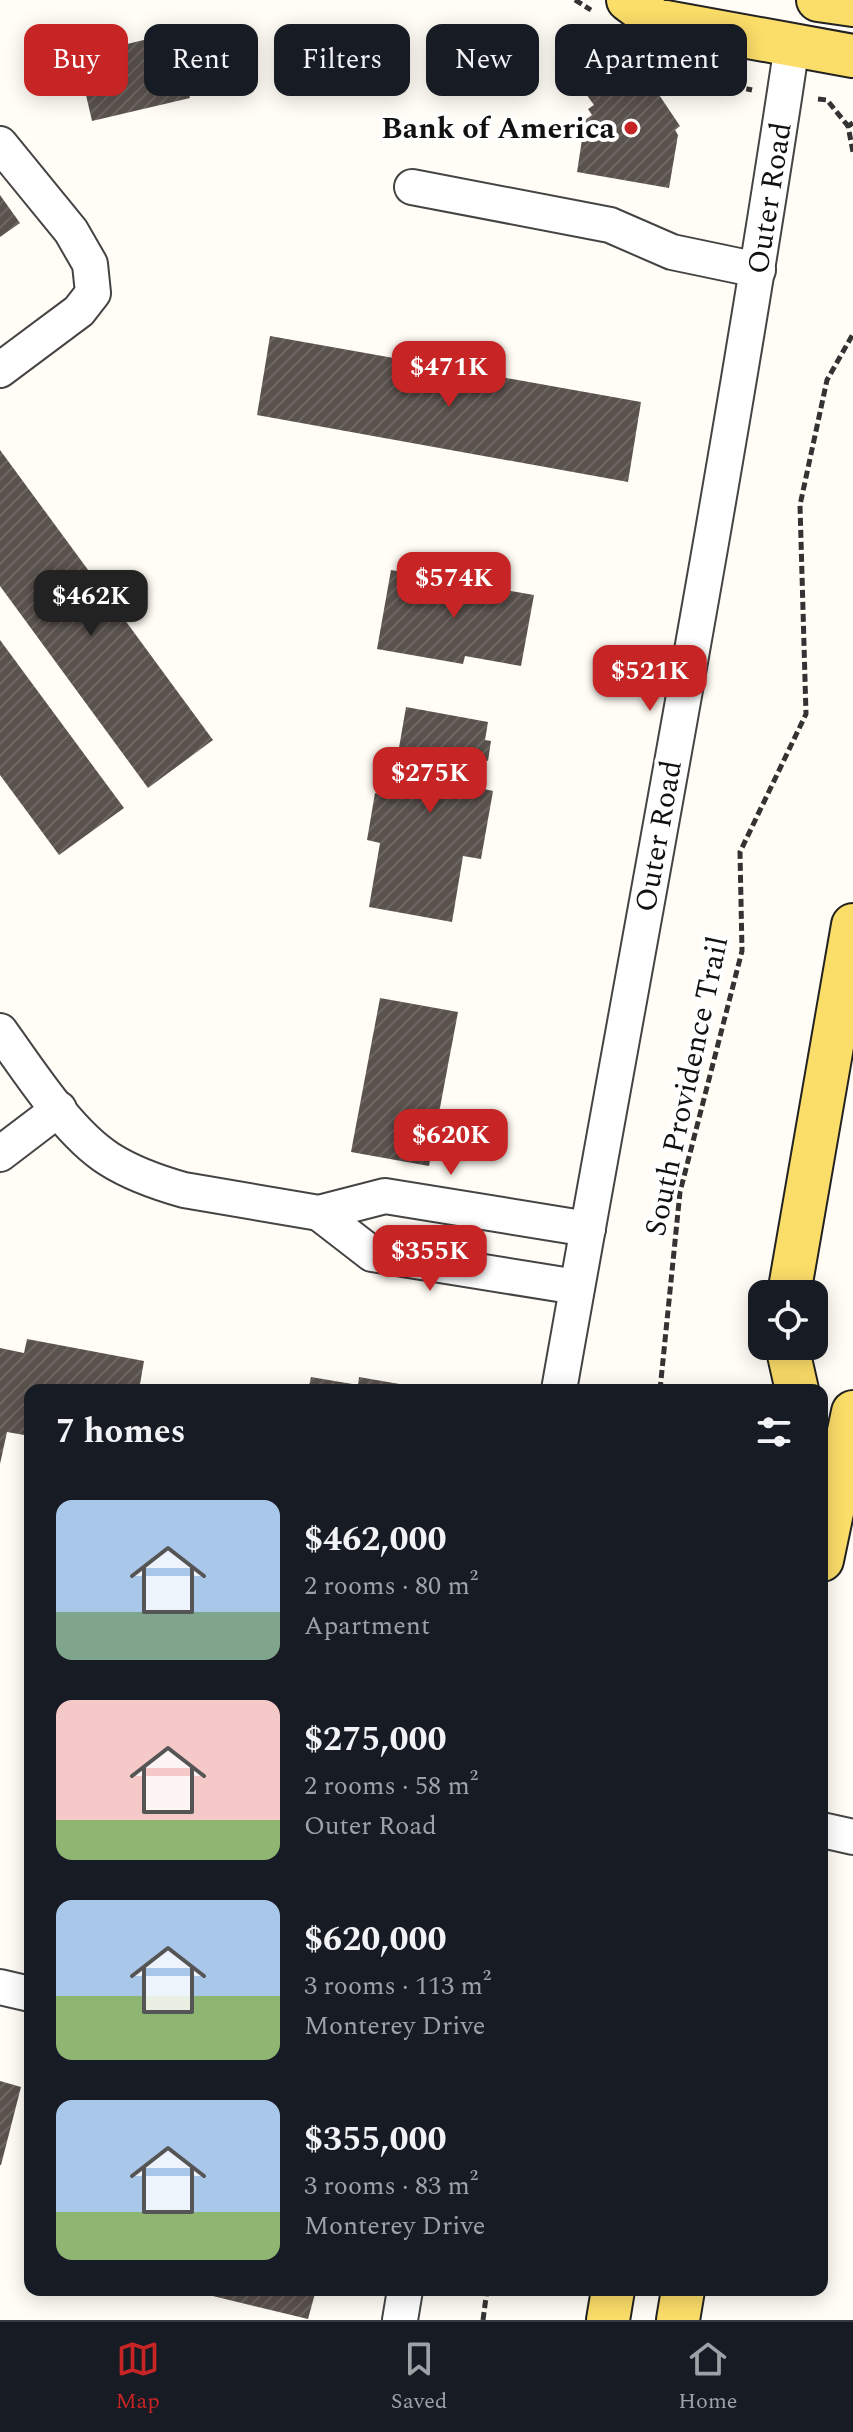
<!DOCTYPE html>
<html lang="en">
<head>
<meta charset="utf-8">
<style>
	:root { --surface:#171b24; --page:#20242c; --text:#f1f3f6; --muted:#9ea1a6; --line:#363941; --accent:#c62425 }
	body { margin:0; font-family:Spectral,serif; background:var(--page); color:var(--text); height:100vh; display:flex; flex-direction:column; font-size:30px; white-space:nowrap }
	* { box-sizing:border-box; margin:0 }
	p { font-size:26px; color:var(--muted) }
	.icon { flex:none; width:44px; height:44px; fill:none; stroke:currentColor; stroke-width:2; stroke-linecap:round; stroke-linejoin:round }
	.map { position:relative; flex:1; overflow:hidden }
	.panel { position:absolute; left:24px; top:1384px; width:804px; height:912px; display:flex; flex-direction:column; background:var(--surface); border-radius:16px; box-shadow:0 4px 20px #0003 }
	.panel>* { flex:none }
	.guide { position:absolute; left:24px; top:24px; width:806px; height:72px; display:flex; gap:16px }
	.buttons { position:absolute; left:748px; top:1280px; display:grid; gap:16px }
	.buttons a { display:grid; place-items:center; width:80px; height:80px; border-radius:16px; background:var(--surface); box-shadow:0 4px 20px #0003; font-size:40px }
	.price { position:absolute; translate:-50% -68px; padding:0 18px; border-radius:16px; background:var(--accent); color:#fff; font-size:26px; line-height:52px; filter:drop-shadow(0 2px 4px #0008) }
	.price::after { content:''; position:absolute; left:50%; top:48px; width:24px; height:18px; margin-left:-12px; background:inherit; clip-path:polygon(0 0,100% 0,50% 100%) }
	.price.active { background:#222; color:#fff }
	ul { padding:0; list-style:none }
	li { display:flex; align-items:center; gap:24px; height:200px; padding:0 32px }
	li span { display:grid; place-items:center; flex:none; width:224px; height:160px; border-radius:16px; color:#555 }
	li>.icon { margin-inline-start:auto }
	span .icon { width:96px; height:96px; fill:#fffc; stroke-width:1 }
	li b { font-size:34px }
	h2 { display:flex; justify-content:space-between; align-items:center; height:96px; padding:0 32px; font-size:34px }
	.tag { padding:0 28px; border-radius:16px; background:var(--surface); box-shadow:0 4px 20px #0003; font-size:28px; line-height:72px }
	.tag.active { background:var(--accent); color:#fff }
	.dock { display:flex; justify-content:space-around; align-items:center; height:112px; border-top:2px solid var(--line); background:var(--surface); font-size:22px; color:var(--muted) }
	.dock a { display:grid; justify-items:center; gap:4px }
	.dock .active { color:var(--accent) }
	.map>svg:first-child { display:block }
	.building { fill:url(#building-hatch) }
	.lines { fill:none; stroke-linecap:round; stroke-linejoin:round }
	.minor-casing { stroke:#444; stroke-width:38 }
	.major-casing { stroke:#222; stroke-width:46 }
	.path { stroke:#333; stroke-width:5; stroke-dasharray:8 4; stroke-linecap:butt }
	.minor { stroke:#fff; stroke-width:34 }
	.major { stroke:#fbdd69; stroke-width:42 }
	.poi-dot { fill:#c62425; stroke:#fff; stroke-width:3 }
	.labels { text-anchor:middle; stroke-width:8; stroke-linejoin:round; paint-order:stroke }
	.poi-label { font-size:30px; font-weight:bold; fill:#111; stroke:#fff; text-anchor:end }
	.street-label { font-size:30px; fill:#111; stroke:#fff }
</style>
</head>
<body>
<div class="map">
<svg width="853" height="2320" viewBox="0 0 853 2320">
	<defs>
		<pattern id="building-hatch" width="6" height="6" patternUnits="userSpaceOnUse" patternTransform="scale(2)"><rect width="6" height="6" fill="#5a524d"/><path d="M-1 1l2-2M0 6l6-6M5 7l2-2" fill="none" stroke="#6d6662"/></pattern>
	</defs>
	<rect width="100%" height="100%" fill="#fffdf5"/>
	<g class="building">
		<polygon points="173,33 190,98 92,121 77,56"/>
		<polygon points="630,67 636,76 643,71 680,126 675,130 678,135 669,188 577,172 585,120 592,115 588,109 594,105 586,94 598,86 600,77 611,71 621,72"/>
		<polygon points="0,195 20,223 0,237"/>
		<polygon points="270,336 641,402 628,482 257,415"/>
		<polygon points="0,450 213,740 148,788 0,586"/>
		<polygon points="391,570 534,595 521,666 465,656 463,664 377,649"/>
		<polygon points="0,640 124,808 59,855 0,775"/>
		<polygon points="406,707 488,722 485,740 491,741 488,761 480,759 475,787 493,791 481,859 463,856 452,922 369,907 380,843 367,840 375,793 383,795 388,770 395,771"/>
		<polygon points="380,998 458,1012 429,1166 351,1152"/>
		<polygon points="27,1339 144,1361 139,1390 30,1390 30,1436 7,1432 0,1464 0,1348 24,1353"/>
		<polygon points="311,1377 358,1385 359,1377 405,1385 404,1390 308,1390"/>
		<polygon points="0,2081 21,2087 1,2165 0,2165"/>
		<polygon points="188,2290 316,2290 308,2319"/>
	</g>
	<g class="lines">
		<defs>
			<g id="minor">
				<polyline points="0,144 71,231 90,264 93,293 79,311 0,370"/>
				<polyline points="412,187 610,225 672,252 758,270"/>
				<path d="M0,1031C29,1071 68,1133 109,1159C131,1173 159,1183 184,1190L319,1213L385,1196L588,1229"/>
				<polyline points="0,1154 59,1109"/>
				<polyline points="319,1213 372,1254 577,1287"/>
				<path d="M559,1390C638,942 725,495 792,45"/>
				<polyline points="822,1830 853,1837"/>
				<polyline points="0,1987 30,1994"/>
				<polyline points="400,2320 405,2290"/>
			</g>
			<g id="major">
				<polyline points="628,0 655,20 853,56"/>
				<polyline points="818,0 853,5"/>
				<polyline points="789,1294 853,925"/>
				<polyline points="787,1346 797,1390"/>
				<polyline points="822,1560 853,1412"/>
				<polyline points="608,2320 613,2290"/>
				<polyline points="678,2320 683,2290"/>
			</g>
		</defs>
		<use href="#minor" class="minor-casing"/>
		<use href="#major" class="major-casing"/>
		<g class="path">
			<polyline points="575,0 591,10"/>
			<polyline points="730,72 743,88 752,90"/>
			<polyline points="818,99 827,100 848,126"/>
			<polyline points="853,123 848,126 853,152"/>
			<polyline points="660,1390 680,1192 742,951 740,852 806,714 800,505 827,380 853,334"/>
			<polyline points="483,2320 487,2290"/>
		</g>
		<use href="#minor" class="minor"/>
		<use href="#major" class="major"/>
	</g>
	<circle class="poi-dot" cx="631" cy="128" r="8"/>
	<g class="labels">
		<g class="poi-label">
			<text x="615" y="138">Bank of America</text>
		</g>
		<g class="street-label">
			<text transform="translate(769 198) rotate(-81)" y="10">Outer Road</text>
			<text transform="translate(658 836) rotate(-80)" y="10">Outer Road</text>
			<text transform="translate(686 1086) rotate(-78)" y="10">South Providence Trail</text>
		</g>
	</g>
</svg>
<div class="buttons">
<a><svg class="icon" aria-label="locate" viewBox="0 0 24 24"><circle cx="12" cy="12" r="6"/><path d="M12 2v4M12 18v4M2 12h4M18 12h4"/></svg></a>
</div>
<b class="price" style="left:449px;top:409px">$471K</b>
<b class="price" style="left:454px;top:620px">$574K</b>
<b class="price active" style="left:91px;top:638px">$462K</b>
<b class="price" style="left:650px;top:713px">$521K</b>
<b class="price" style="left:430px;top:815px">$275K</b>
<b class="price" style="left:451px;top:1177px">$620K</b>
<b class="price" style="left:430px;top:1293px">$355K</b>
<div class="guide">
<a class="tag active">Buy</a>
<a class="tag">Rent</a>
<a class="tag">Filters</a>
<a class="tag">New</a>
<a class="tag">Apartment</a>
</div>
<section class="panel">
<h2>7 homes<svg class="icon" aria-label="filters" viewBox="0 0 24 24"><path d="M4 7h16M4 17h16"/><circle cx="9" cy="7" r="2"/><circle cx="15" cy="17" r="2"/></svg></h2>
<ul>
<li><span style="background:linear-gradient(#a9c7e8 70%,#7fa58c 0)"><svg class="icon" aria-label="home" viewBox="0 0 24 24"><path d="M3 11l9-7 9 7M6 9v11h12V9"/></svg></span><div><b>$462,000</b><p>2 rooms · 80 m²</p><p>Apartment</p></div></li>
<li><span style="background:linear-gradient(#f6c9c9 75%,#8fb573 0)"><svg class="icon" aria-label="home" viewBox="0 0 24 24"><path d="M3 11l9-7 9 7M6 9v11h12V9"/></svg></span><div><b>$275,000</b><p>2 rooms · 58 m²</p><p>Outer Road</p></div></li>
<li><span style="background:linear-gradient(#a9c7e8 60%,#8fb573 0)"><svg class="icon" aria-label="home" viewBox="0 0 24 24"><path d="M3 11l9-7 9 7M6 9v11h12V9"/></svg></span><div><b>$620,000</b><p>3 rooms · 113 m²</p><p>Monterey Drive</p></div></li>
<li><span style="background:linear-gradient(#a9c7e8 70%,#8fb573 0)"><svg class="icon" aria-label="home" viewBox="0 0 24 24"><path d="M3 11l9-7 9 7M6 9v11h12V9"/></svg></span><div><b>$355,000</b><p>3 rooms · 83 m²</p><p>Monterey Drive</p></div></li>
</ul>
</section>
</div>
<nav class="dock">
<a class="active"><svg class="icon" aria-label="map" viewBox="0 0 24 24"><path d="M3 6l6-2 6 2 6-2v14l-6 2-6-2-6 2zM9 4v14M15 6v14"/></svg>Map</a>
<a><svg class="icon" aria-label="saved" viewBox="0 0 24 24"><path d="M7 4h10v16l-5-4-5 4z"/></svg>Saved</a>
<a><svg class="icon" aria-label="home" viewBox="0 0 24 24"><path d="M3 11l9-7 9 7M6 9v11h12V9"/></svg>Home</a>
</nav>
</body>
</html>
